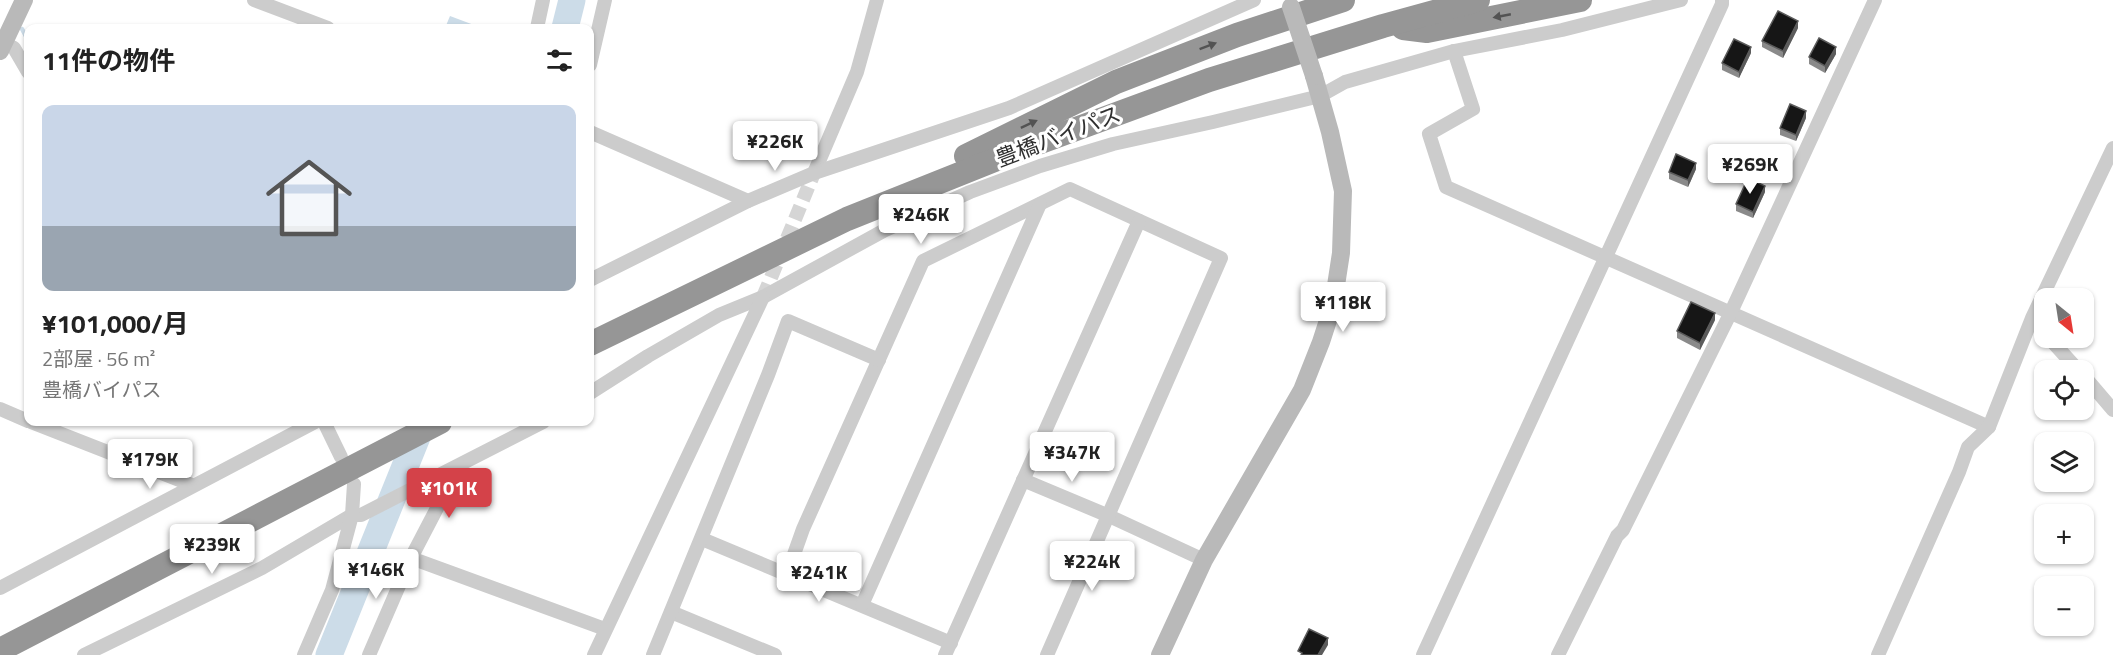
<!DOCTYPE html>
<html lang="ja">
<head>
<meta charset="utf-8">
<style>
	:root { --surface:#fff; --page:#f2f2f2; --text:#222; --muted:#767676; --accent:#d44249 }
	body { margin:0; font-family:"Titillium Web","Noto Sans JP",sans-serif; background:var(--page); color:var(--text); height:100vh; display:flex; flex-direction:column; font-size:22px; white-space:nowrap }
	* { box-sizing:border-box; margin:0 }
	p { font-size:20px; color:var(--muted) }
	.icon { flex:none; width:33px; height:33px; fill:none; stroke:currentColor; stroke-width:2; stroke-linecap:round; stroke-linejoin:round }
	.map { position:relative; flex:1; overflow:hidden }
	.panel { position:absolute; left:24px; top:24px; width:570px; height:402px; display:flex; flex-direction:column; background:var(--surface); border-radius:12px; box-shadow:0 2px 4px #0004 }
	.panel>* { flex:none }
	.needle { width:39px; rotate:150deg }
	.fabs { position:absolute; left:2034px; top:288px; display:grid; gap:12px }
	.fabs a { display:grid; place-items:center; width:60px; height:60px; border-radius:12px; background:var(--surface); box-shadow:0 2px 4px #0004; font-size:30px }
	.price { position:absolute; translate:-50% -51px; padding:0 14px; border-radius:6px; background:#fff; color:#222; font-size:20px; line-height:39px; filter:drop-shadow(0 2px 3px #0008) }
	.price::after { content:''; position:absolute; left:50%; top:36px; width:18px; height:14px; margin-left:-9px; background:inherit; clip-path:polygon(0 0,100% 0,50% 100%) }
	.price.current { background:var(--accent); color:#fff }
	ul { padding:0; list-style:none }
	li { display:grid; align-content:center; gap:12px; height:318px; padding:0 18px }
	li span { display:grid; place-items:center; height:186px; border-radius:12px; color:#555 }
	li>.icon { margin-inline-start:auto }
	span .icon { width:108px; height:108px; fill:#fffc; stroke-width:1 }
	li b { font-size:26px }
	h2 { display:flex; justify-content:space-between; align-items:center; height:72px; padding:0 18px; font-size:26px }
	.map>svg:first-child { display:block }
	.water { fill:#ccdce8 }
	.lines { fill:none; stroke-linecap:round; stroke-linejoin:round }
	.stream { stroke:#ccdce8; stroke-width:4.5 }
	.river { stroke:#ccdce8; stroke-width:27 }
	.street-tunnel { stroke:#d5d5d5; stroke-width:14; stroke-dasharray:14 7; stroke-linecap:butt }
	.street { stroke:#ccc; stroke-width:14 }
	.secondary { stroke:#b9b9b9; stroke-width:18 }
	.highway { stroke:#969696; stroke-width:24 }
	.secondary-bridge { stroke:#b9b9b9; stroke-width:18 }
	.wall { fill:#8a8a8a }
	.shaded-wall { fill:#5c5c5c }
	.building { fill:#161616; stroke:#5c5c5c; stroke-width:1.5 }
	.oneway { fill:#535353 }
	.labels { text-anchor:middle; stroke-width:6; stroke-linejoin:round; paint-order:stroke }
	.street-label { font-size:22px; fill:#2f2f2f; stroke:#fff }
</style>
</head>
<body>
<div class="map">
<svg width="2113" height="655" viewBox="0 0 2113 655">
	<rect width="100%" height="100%" fill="#fff"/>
	<polygon class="water" points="450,16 482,28 445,28"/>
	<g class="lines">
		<polyline class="stream" points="22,29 28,40"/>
		<g class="river">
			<polyline points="565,28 572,0"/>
			<polyline points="329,655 423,422"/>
		</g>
		<polyline class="street-tunnel" points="763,297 814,173"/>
		<g class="street">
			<polyline points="254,0 328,28"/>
			<polyline points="537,28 543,0"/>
			<polyline points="4,43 14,48 28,72"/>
			<polyline points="1454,51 1473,109 1429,134 1446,187 1989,427"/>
			<polyline points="590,65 605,0"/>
			<polyline points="590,132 748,201"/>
			<polyline points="814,173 857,72 877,0"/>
			<polyline points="590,280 748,201 814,173 1009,108 1254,0"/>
			<polyline points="2049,338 2078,370"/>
			<polyline points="2084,376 2113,410"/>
			<polyline points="590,393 648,356 719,315 763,297 885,230 970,192 1040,166 1113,144 1213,122 1320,96 1345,82 1454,51 1562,30 1681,0"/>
			<polyline points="0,409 28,421"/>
			<polyline points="31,422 192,485"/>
			<polyline points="324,422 341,457"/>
			<polyline points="1023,480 1109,516 1204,560"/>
			<polyline points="702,539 951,643"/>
			<polyline points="411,558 605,629"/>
			<polyline points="787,574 803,529 923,261 1070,189 1221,258 1047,655"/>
			<polyline points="0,588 315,422"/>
			<polyline points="862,605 1040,204"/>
			<polyline points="671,612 775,655"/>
			<polyline points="84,655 262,568 352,515 361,515 543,422"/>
			<polyline points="304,655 332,590 352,515 354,484"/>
			<polyline points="369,655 411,558 459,466"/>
			<polyline points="594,655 763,297"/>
			<polyline points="653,655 768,375 788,321 879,360"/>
			<polyline points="945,655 1139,221"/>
			<polyline points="1423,655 1722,4 1722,0"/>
			<polyline points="1558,655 1617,536 1623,530 1731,312 1875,0"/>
			<polyline points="1878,655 1959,472 1968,447 1989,427 2032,318 2113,148"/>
		</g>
		<g class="secondary">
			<polyline points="0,51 24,0"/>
			<polyline points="1160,655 1204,560 1302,390 1321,342 1333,305 1341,253 1343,191 1330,132 1314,76"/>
		</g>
		<g class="highway">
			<polyline points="1403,28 1427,31 1580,0"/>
			<polyline points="966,156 1116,82 1237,35 1343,0"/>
			<polyline points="590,344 847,219 1027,147 1209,80 1383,26 1478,0"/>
			<polyline points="0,650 440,422"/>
		</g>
		<polyline class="secondary-bridge" points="1291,7 1314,76"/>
	</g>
	<g class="wall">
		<polygon points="1798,28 1783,58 1762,47 1762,41"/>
		<polygon points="1751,53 1739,78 1722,70 1722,63"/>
		<polygon points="1836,54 1825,73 1809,64 1809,57"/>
		<polygon points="1806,118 1796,141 1780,135 1780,128"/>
		<polygon points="1696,169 1688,187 1669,179 1669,172"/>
		<polygon points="1765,192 1753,218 1736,211 1736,204"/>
		<polygon points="1715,320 1700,350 1677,338 1677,331"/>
	</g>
	<g class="shaded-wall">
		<polygon points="1798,21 1798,28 1783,58 1783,51"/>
		<polygon points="1751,47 1751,53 1739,78 1739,72"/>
		<polygon points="1836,47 1836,54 1825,73 1825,66"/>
		<polygon points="1806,111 1806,118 1796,141 1796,135"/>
		<polygon points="1696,163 1696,169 1688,187 1688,180"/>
		<polygon points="1765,186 1765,192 1753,218 1753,212"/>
		<polygon points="1715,313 1715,320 1700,350 1700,343"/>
		<polygon points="1328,638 1328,645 1322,655 1318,655"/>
	</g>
	<g class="building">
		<polygon points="1778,11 1798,21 1783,51 1762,41"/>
		<polygon points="1819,38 1836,47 1825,66 1809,57"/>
		<polygon points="1734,39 1751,47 1739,72 1722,63"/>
		<polygon points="1790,104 1806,111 1796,135 1780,128"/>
		<polygon points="1676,154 1696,163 1688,180 1669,172"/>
		<polygon points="1748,178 1765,186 1753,212 1736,204"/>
		<polygon points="1691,302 1715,313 1700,343 1677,331"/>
		<polygon points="1309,629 1328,638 1318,655 1301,655 1302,653 1298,651"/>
	</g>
	<defs><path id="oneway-solid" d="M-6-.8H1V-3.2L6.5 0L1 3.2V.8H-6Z" transform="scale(1.5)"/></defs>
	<g class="oneway">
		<use href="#oneway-solid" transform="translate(1502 16) rotate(169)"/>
		<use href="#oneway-solid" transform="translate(1208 46) rotate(-21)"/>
		<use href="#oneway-solid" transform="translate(1029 124) rotate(-25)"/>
	</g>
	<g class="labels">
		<g class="street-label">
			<text transform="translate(1058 136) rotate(-21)" y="8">豊橋バイパス</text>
		</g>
	</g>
</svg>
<div class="fabs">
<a><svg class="needle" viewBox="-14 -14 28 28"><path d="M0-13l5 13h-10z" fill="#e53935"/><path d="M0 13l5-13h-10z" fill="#767676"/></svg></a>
<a><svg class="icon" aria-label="locate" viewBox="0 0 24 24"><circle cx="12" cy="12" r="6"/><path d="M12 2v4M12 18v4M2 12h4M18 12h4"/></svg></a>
<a><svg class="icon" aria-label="layers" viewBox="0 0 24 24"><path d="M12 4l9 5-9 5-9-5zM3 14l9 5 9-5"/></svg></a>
<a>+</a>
<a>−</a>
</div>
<b class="price" style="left:775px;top:172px">¥226K</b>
<b class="price" style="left:1750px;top:195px">¥269K</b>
<b class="price" style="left:921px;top:245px">¥246K</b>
<b class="price" style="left:1343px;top:333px">¥118K</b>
<b class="price" style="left:1072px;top:483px">¥347K</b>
<b class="price" style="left:150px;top:490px">¥179K</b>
<b class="price current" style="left:449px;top:519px">¥101K</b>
<b class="price" style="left:212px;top:575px">¥239K</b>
<b class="price" style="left:1092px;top:592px">¥224K</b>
<b class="price" style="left:376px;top:600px">¥146K</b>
<b class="price" style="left:819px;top:603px">¥241K</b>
<section class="panel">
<h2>11件の物件<svg class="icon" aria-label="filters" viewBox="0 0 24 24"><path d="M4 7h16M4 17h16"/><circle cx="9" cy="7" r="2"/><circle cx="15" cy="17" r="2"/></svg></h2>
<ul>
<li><span style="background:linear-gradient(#c9d6e8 65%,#9aa5b1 0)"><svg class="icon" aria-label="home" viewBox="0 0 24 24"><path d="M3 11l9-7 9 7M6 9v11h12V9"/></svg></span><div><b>¥101,000/月</b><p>2部屋 · 56 m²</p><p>豊橋バイパス</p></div></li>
</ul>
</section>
</div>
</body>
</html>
